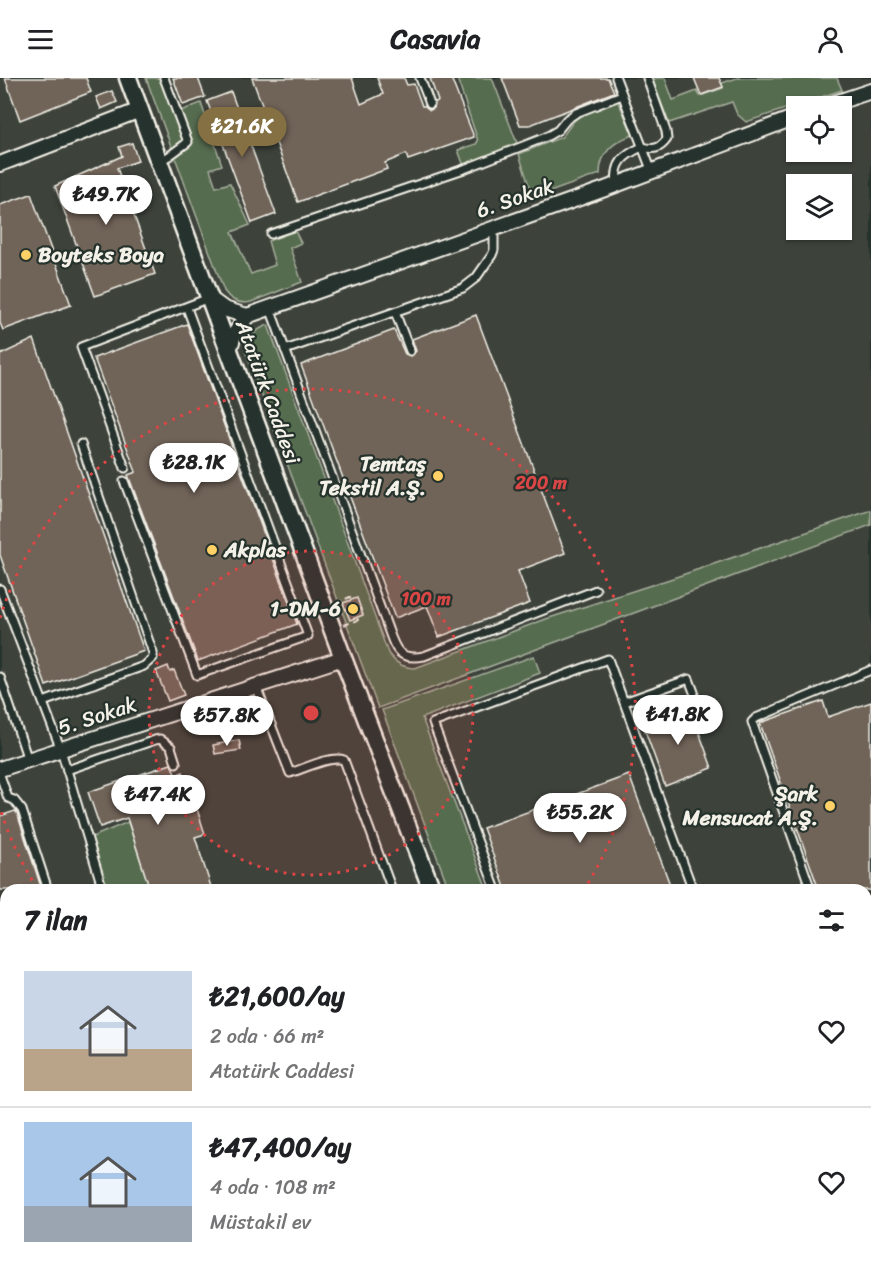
<!DOCTYPE html>
<html lang="tr">
<head>
<meta charset="utf-8">
<style>
	:root { --surface:#fff; --page:#f2f2f2; --text:#202124; --muted:#757577; --line:#e0e0e0; --accent:#847042 }
	body { margin:0; font-family:Sriracha,sans-serif; background:var(--page); color:var(--text); height:100vh; display:flex; flex-direction:column; font-size:22px; white-space:nowrap }
	* { box-sizing:border-box; margin:0 }
	p { font-size:20px; color:var(--muted) }
	.icon { flex:none; width:33px; height:33px; fill:none; stroke:currentColor; stroke-width:2; stroke-linecap:round; stroke-linejoin:round }
	.map { position:relative; flex:1; overflow:hidden }
	.details { position:absolute; left:0px; top:806px; width:872px; height:386px; display:flex; flex-direction:column; background:var(--surface); border-radius:18px 18px 0 0; box-shadow:0 2px 4px #0004 }
	.details>* { flex:none }
	.controls { position:absolute; left:786px; top:18px; display:grid; gap:12px }
	.controls a { display:grid; place-items:center; width:66px; height:66px; border-radius:0px; background:var(--surface); box-shadow:0 2px 4px #0004; font-size:30px }
	.price { position:absolute; translate:-50% -51px; padding:0 14px; border-radius:21px; background:#fff; color:#222; font-size:20px; line-height:39px; filter:drop-shadow(0 2px 3px #0008) }
	.price::after { content:''; position:absolute; left:50%; top:36px; width:18px; height:14px; margin-left:-9px; background:inherit; clip-path:polygon(0 0,100% 0,50% 100%) }
	.price.selected { background:var(--accent); color:#fff }
	ul { padding:0; list-style:none }
	li { display:flex; align-items:center; gap:18px; height:150px; padding:0 24px }
	li+li { border-top:2px solid var(--line) }
	li span { display:grid; place-items:center; flex:none; width:168px; height:120px; border-radius:0px; color:#555 }
	li>.icon { margin-inline-start:auto }
	span .icon { width:72px; height:72px; fill:#fffc; stroke-width:1 }
	li b { font-size:26px }
	h2 { display:flex; justify-content:space-between; align-items:center; height:72px; padding:0 24px; font-size:26px }
	header { display:flex; justify-content:space-between; align-items:center; height:78px; padding:0 24px; background:var(--surface); font-size:27px; font-weight:800 }
	.map>svg:first-child { display:block }
	.built { fill:#3c423a; fill-rule:evenodd }
	.green { fill:#576c50; stroke:#a6ae9c; stroke-width:1.5 }
	.building { fill:#6f6458; stroke:#f4f1e8; stroke-width:1.5 }
	.lines { fill:none; stroke-linecap:round; stroke-linejoin:round }
	.service-casing { stroke:#f4f1e8; stroke-width:11 }
	.minor-casing { stroke:#f4f1e8; stroke-width:18 }
	.tertiary-casing { stroke:#f4f1e8; stroke-width:21 }
	.path { stroke:#f4f1e8; stroke-width:2; stroke-dasharray:6 4.5; stroke-linecap:butt }
	.service { stroke:#26332d; stroke-width:7 }
	.minor { stroke:#26332d; stroke-width:14 }
	.tertiary { stroke:#26332d; stroke-width:16 }
	.ring { fill:none; stroke:#da4645; stroke-width:3; stroke-dasharray:3 6 }
	.poi-dot { fill:#ffd166; stroke:#26332d; stroke-width:2 }
	.labels { text-anchor:middle; stroke-width:4.5; stroke-linejoin:round; paint-order:stroke }
	.street-label { font-size:21px; fill:#f4f1e8; stroke:#26332d }
	.poi-label { font-size:21px; font-weight:bold; fill:#f4f1e8; stroke:#26332d; text-anchor:end }
	.centre { fill:#da4645; stroke:#26332d; stroke-width:3 }
	.ring-label { font-size:18px; text-anchor:middle; font-weight:bold; fill:#da4645; stroke:#26332d; stroke-width:4.5; stroke-linejoin:round; paint-order:stroke }
</style>
</head>
<body>
<header><svg class="icon" aria-label="menu" viewBox="0 0 24 24"><path d="M4 6h16M4 12h16M4 18h16"/></svg>Casavia<svg class="icon" aria-label="person" viewBox="0 0 24 24"><circle cx="12" cy="8" r="4"/><path d="M4 21q1-7 8-7t8 7"/></svg></header>
<div class="map">
<svg width="871" height="1190" viewBox="0 0 871 1190">
	<rect width="100%" height="100%" fill="#26332d"/>
	<filter id="ink" filterUnits="userSpaceOnUse"><feTurbulence type="fractalNoise" baseFrequency=".0167" numOctaves="2"/><feDisplacementMap in="SourceGraphic" scale="12" xChannelSelector="R" yChannelSelector="G"/><feConvolveMatrix kernelMatrix="1 2 1 2 8 2 1 2 1" color-interpolation-filters="sRGB"/></filter>
	<g filter="url(#ink)">
		<path class="built" d="M0,0H871V1190H0ZM796,28H842V74H796ZM796,106H842V152H796ZM6,812H866V1185H6Z"/>
		<g class="green">
			<path d="M146,0H165L178,34L201,25L222,87L210,91L216,109L230,105L250,147L232,154L251,196L275,187L268,163L295,153L301,165L290,170L302,204L251,224C239,227 231,223 224,213Z"/>
			<polygon points="457,0 492,0 517,65 464,88 458,72 476,66 478,63"/>
			<polygon points="656,0 665,0 673,22 697,13 700,18 723,10 722,5 737,0 837,0 842,12 746,44 737,36 732,24 669,45 653,3"/>
			<path d="M618,23L633,57C614,63 600,75 600,96L533,120L519,76L562,59L573,44L582,36Z"/>
			<path d="M268,247L388,575C395,585 403,590 415,590L546,541L673,500L871,432V447L378,630L246,275C249,258 253,253 268,247Z"/>
			<polygon points="534,578 540,595 422,640 487,811 449,811 382,632"/>
			<polygon points="128,744 150,811 107,811 90,760"/>
		</g>
		<g class="building">
			<polygon points="5,0 86,0 91,14 20,42"/>
			<polygon points="173,0 198,0 205,19 183,27"/>
			<polygon points="252,0 352,0 361,26 383,16 377,0 404,0 407,7 414,6 422,28 425,28 430,32 434,30 435,24 438,23 430,0 451,0 474,59 408,82 406,76 385,85 387,91 298,124"/>
			<polygon points="502,0 608,0 614,14 530,47 520,47"/>
			<polygon points="694,0 719,0 723,9 701,17"/>
			<polygon points="112,13 117,24 101,31 96,19"/>
			<polygon points="231,14 276,136 252,145 207,23"/>
			<polygon points="132,65 138,83 117,90 155,196 95,218 55,108 122,78 119,69"/>
			<polygon points="31,116 71,227 3,252 0,245 0,127"/>
			<polygon points="476,237 565,475 518,493 530,525 439,559 427,528 395,540 301,287 394,252 405,276 411,278 416,273 412,261"/>
			<polygon points="187,246 297,546 198,583 128,397 136,394 94,280"/>
			<polygon points="34,261 144,573 46,608 0,477 0,277"/>
			<polygon points="357,520 363,537 350,542 343,525"/>
			<polygon points="168,588 170,594 174,592 184,617 168,623 156,593"/>
			<polygon points="823,623 828,639 871,624 871,812 819,812 760,645"/>
			<polygon points="690,629 712,690 665,708 643,647"/>
			<polygon points="239,662 241,672 215,676 213,667"/>
			<polygon points="171,686 176,697 183,694 196,728 205,756 195,759 212,812 150,812 127,740 100,749 88,714"/>
			<polygon points="629,697 672,812 506,812 483,750"/>
			<polygon points="15,733 17,735 42,812 0,812 0,738"/>
		</g>
		<g class="lines">
			<defs>
				<g id="service">
					<polyline points="420,0 430,26"/>
					<polyline points="616,0 652,94"/>
					<polyline points="160,83 169,78 188,64 164,0"/>
					<path d="M617,106C614,85 624,77 642,69C654,72 660,71 667,61L666,53L647,0"/>
					<polyline points="271,156 464,91 546,59 558,52 567,41 576,35 622,17"/>
					<path d="M270,230L387,548C395,570 397,583 424,578L596,512"/>
					<polyline points="395,234 410,273"/>
					<polyline points="285,272 463,210 476,200 492,177 494,172 494,149"/>
					<polyline points="125,390 81,269 209,220"/>
					<polyline points="124,403 197,597 308,558 187,230"/>
					<polyline points="0,511 61,672 103,812"/>
					<polyline points="0,599 28,682"/>
					<path d="M256,608L290,695C303,691 332,677 344,682L392,812"/>
					<polyline points="43,624 144,588 153,580 153,575 81,366"/>
					<polyline points="624,624 689,601 694,614"/>
					<polyline points="67,692 155,662 160,661 171,669 176,685"/>
					<polyline points="0,697 8,720 14,722 22,732 48,812"/>
					<polyline points="496,812 433,645 608,581 693,812"/>
					<polyline points="811,812 752,644 756,640 871,592"/>
					<polyline points="866,837 871,835"/>
					<polyline points="866,1018 871,1015"/>
					<polyline points="0,1078 6,1077"/>
					<polyline points="49,1185 50,1190"/>
					<polyline points="71,1185 72,1190"/>
					<polyline points="140,1185 141,1190"/>
					<polyline points="545,1185 548,1190"/>
					<polyline points="788,1185 790,1190"/>
					<polyline points="208,1190 235,1185"/>
					<polyline points="455,1190 486,1185"/>
					<polyline points="722,1190 734,1185"/>
					<polyline points="769,1190 780,1185"/>
				</g>
				<g id="minor">
					<polyline points="826,28 871,13"/>
					<polyline points="0,86 140,32"/>
					<polyline points="209,220 224,231 247,238 234,257 229,273"/>
					<polyline points="247,238 605,111 796,39"/>
					<polyline points="0,691 343,580"/>
					<polyline points="866,900 871,898"/>
					<polyline points="810,1185 812,1190"/>
					<polyline points="336,1190 365,1185"/>
				</g>
				<g id="tertiary">
					<polyline points="128,0 343,580 432,812"/>
					<polyline points="572,1185 574,1190"/>
				</g>
			</defs>
			<use href="#service" class="service-casing"/>
			<use href="#minor" class="minor-casing"/>
			<use href="#tertiary" class="tertiary-casing"/>
			<g class="path">
				<polyline points="336,525 350,519 351,522"/>
				<polyline points="344,547 358,542 357,540"/>
			</g>
			<use href="#service" class="service"/>
			<use href="#minor" class="minor"/>
			<use href="#tertiary" class="tertiary"/>
		</g>
	</g>
	<circle cx="311" cy="635" r="162" fill="#da4645" fill-opacity=".12"/>
	<g class="ring">
		<circle cx="311" cy="635" r="162"/>
		<path d="M37 810A325 325 0 0 1 0 730M0 540A325 325 0 1 1 585 810"/>
	</g>
	<g class="poi-dot">
		<circle cx="26" cy="177" r="6"/>
		<circle cx="438" cy="398" r="6"/>
		<circle cx="212" cy="472" r="6"/>
		<circle cx="353" cy="531" r="6"/>
		<circle cx="830" cy="728" r="6"/>
	</g>
	<g class="labels">
		<g class="street-label">
			<text transform="translate(515 120) rotate(-19)" y="7">6. Sokak</text>
			<text transform="translate(268 314) rotate(70)" y="7">Atatürk Caddesi</text>
			<text transform="translate(97 638) rotate(-18)" y="7">5. Sokak</text>
		</g>
		<g class="poi-label">
			<text x="38" y="184" text-anchor="start">Boyteks Boya</text>
			<text x="426" y="393">Temtaş<tspan x="426" dy="24">Tekstil A.Ş.</tspan></text>
			<text x="224" y="479" text-anchor="start">Akplas</text>
			<text x="341" y="538">1-DM-6</text>
			<text x="818" y="723">Şark<tspan x="818" dy="24">Mensucat A.Ş.</tspan></text>
		</g>
	</g>
	<circle cx="311" cy="635" r="9" class="centre"/>
	<g class="ring-label">
		<text x="541" y="411">200 m</text>
		<text x="426" y="527">100 m</text>
	</g>
</svg>
<div class="controls">
<a><svg class="icon" aria-label="locate" viewBox="0 0 24 24"><circle cx="12" cy="12" r="6"/><path d="M12 2v4M12 18v4M2 12h4M18 12h4"/></svg></a>
<a><svg class="icon" aria-label="layers" viewBox="0 0 24 24"><path d="M12 4l9 5-9 5-9-5zM3 14l9 5 9-5"/></svg></a>
</div>
<b class="price selected" style="left:242px;top:80px">₺21.6K</b>
<b class="price" style="left:106px;top:148px">₺49.7K</b>
<b class="price" style="left:194px;top:416px">₺28.1K</b>
<b class="price" style="left:678px;top:668px">₺41.8K</b>
<b class="price" style="left:227px;top:669px">₺57.8K</b>
<b class="price" style="left:158px;top:748px">₺47.4K</b>
<b class="price" style="left:580px;top:766px">₺55.2K</b>
<section class="details">
<h2>7 ilan<svg class="icon" aria-label="filters" viewBox="0 0 24 24"><path d="M4 7h16M4 17h16"/><circle cx="9" cy="7" r="2"/><circle cx="15" cy="17" r="2"/></svg></h2>
<ul>
<li><span style="background:linear-gradient(#c9d6e8 65%,#b9a48a 0)"><svg class="icon" aria-label="home" viewBox="0 0 24 24"><path d="M3 11l9-7 9 7M6 9v11h12V9"/></svg></span><div><b>₺21,600/ay</b><p>2 oda · 66 m²</p><p>Atatürk Caddesi</p></div><svg class="icon" aria-label="heart" viewBox="0 0 24 24"><path d="M12 20l-8-8c-3-5 5-10 8-4 3-6 11-1 8 4z"/></svg></li>
<li><span style="background:linear-gradient(#a9c7e8 70%,#9aa5b1 0)"><svg class="icon" aria-label="home" viewBox="0 0 24 24"><path d="M3 11l9-7 9 7M6 9v11h12V9"/></svg></span><div><b>₺47,400/ay</b><p>4 oda · 108 m²</p><p>Müstakil ev</p></div><svg class="icon" aria-label="heart" viewBox="0 0 24 24"><path d="M12 20l-8-8c-3-5 5-10 8-4 3-6 11-1 8 4z"/></svg></li>
</ul>
</section>
</div>
</body>
</html>
